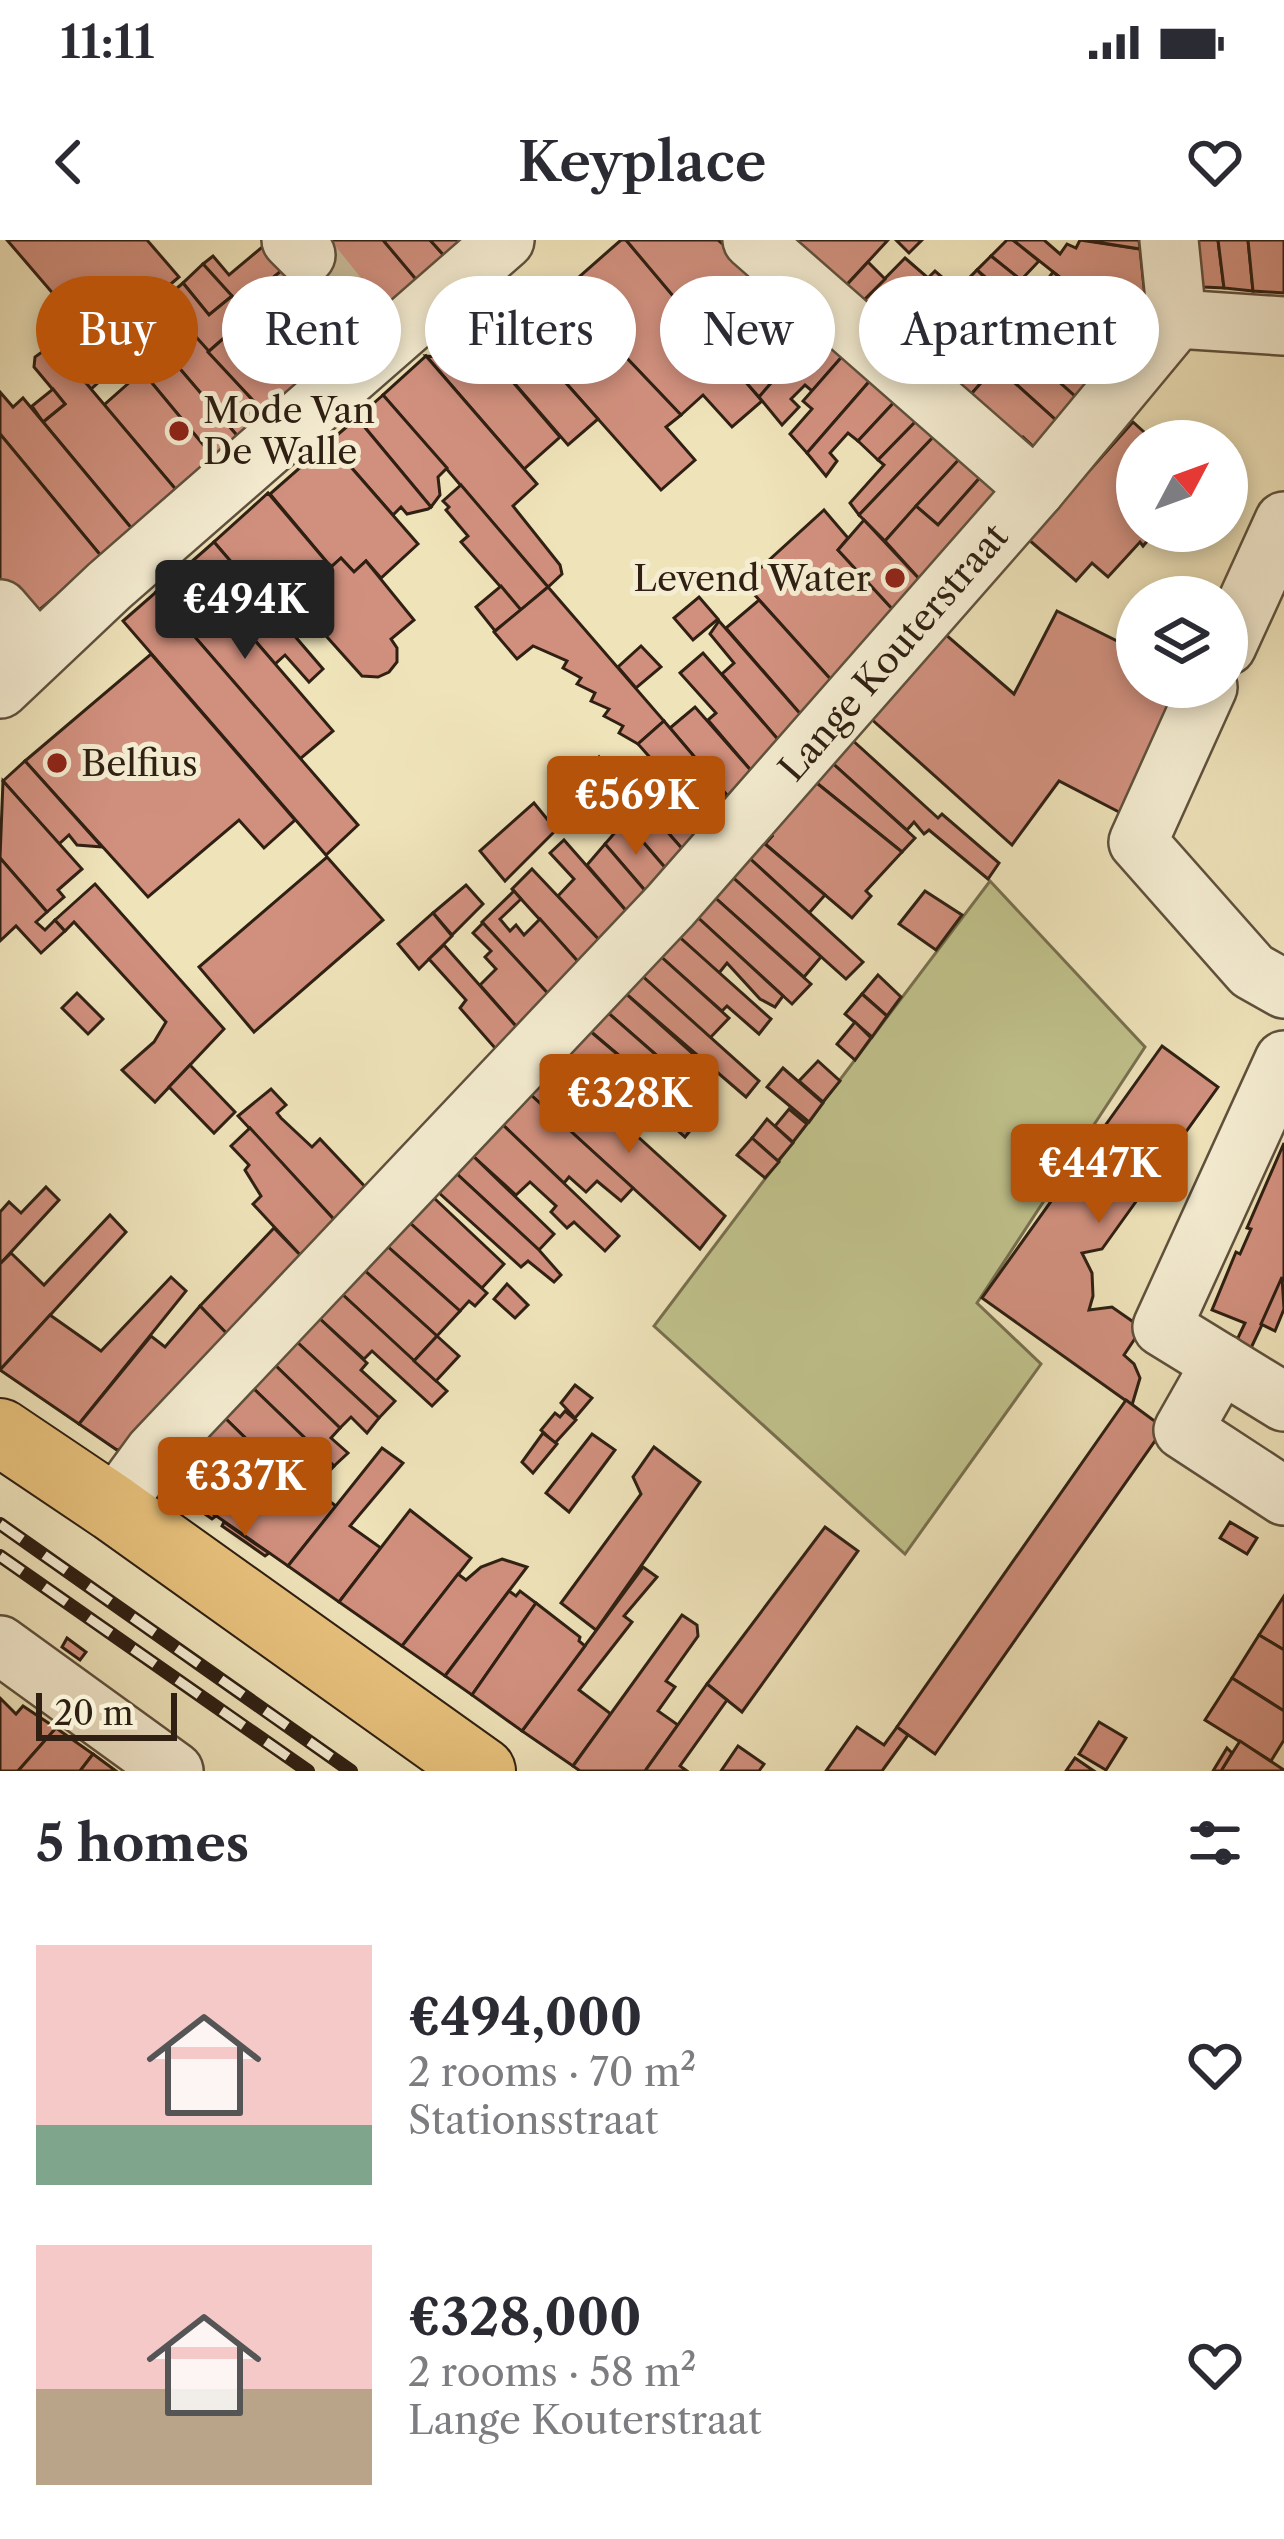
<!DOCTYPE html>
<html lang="en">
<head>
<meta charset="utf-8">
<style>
	:root { --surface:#fff; --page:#f2f2f3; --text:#2b2b33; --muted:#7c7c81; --accent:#b45309 }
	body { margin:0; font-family:"Libre Caslon Text",serif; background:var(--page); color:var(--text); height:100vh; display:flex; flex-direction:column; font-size:45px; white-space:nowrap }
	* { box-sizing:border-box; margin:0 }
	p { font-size:39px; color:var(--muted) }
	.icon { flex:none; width:66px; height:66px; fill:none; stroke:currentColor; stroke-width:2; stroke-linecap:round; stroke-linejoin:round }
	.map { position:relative; height:1531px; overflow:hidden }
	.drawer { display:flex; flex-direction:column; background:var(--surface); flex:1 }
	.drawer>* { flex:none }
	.banner { position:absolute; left:36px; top:36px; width:1212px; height:108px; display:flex; gap:24px }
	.needle { width:78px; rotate:49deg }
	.buttons { position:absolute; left:1116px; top:180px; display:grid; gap:24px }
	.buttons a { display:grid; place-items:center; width:132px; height:132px; border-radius:50%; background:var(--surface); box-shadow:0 6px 18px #0003; font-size:60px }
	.scale { position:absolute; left:36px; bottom:30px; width:141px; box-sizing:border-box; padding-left:12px; border:6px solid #2f2013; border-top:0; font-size:33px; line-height:42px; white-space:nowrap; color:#2f2013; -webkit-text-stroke:9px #f5edd2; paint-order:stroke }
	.price { position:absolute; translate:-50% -102px; padding:0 27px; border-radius:12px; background:var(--accent); color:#fff; font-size:39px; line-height:78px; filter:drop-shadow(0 3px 6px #0008) }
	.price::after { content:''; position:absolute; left:50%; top:72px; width:36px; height:27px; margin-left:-18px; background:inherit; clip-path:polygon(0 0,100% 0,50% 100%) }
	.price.selected { background:#222; color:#fff }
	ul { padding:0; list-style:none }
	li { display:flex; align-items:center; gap:36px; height:300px; padding:0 36px }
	li span { display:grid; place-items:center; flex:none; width:336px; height:240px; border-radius:0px; color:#555 }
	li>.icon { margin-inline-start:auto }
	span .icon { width:144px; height:144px; fill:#fffc; stroke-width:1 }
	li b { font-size:51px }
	h2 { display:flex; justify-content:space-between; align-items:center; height:144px; padding:0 36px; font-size:51px }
	.tag { padding:0 42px; border-radius:54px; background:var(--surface); box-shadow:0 6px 18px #0003; font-size:42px; line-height:108px }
	.tag.selected { background:var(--accent); color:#fff }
	.status { display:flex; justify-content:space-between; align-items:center; height:84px; padding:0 60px; background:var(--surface); direction:ltr }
	.status svg { height:33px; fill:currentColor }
	header { display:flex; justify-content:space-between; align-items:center; height:156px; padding:0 36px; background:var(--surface); font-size:54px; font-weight:600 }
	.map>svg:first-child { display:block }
	.green { fill:#c0c18b; stroke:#78704f; stroke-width:3 }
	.building { fill:#d1907e; stroke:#2f2013; stroke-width:3 }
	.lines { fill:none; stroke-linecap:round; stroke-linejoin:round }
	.minor-tunnel { stroke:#c9bc99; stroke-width:57; stroke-dasharray:57 28; stroke-linecap:butt }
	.minor-casing { stroke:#5f513d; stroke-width:62 }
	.major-casing { stroke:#2f2013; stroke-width:70 }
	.minor { stroke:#f5edd2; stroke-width:57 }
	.major { stroke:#e8c27d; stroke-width:66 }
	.rail-casing { stroke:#2f2013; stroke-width:14 }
	.rail { stroke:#f5edd2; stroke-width:9; stroke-dasharray:27; stroke-linecap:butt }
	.poi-dot { fill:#8f2418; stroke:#f5edd2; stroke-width:4.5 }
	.labels { text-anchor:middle; stroke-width:10; stroke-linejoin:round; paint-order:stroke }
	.poi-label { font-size:36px; fill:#2f2013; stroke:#f5edd2; text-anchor:start }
	.street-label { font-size:36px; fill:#2f2013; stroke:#f5edd2 }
</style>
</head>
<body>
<div class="status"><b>11:11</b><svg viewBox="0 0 49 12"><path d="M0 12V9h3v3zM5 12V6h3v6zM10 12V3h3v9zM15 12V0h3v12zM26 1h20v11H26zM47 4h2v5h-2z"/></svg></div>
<header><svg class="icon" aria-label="back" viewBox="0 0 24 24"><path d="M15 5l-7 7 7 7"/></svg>Keyplace<svg class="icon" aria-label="heart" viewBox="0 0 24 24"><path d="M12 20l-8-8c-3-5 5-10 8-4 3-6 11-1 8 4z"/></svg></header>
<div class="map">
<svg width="1284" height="1531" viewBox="0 0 1284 1531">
	<rect width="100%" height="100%" fill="#efe3ba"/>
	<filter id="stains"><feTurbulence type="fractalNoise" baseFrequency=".00167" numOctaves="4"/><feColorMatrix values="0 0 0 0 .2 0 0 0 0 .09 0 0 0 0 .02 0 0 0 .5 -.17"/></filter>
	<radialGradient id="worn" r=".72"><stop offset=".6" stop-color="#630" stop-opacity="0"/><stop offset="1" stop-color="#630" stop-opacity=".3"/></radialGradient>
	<polygon class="green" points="990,641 1145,807 977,1063 1041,1124 905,1314 654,1086"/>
	<g class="building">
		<polygon points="7,0 147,0 179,37 98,106"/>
		<polygon points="318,0 383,0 420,44 369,87 329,39 338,31 314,3"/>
		<polygon points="383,0 430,0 448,20 420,44"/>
		<polygon points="430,0 472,0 448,20"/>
		<polygon points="621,0 626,0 762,161 732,187 703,155 681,175 563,51"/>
		<polygon points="626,0 718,0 764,39 718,79 709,69 695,82"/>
		<polygon points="783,0 888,0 841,51"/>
		<polygon points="896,0 922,0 909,13"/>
		<polygon points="1007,0 1013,0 1039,21 1021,40 991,16"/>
		<polygon points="1013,0 1044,0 1060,14 1067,4 1076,8 1080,0 1140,9 1146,66 1143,76 1129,92"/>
		<polygon points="1084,0 1139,0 1140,9"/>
		<polygon points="1189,0 1218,0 1224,48 1203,47 1192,37"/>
		<polygon points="1218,0 1248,0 1253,51 1224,48"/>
		<polygon points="1284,0 1284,53 1253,51 1248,0"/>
		<polygon points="267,3 287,26 240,65 203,24 213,16 229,35"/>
		<polygon points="306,10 369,87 349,101 287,26"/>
		<polygon points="991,16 1021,40 1006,55 977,30"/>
		<polygon points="905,18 928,38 935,31 957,50 902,106 858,66"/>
		<polygon points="868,22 885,39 858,66 841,51"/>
		<polygon points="203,24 232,56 209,75 183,43"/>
		<polygon points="287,26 349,101 306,140 240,65"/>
		<polygon points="977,30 985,38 975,50 992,66 972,87 979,95 938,137 902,106"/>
		<polygon points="1053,32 1129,92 1112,113 1037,53"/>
		<polygon points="764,39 792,64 735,130 724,115 737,104 728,92 714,104 704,92"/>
		<polygon points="183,43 209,75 232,56 249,76 208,112 163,60"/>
		<polygon points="1030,48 1112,113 1096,135 1022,70 1030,61 1023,56"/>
		<polygon points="563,51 681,175 666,187 695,220 661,250 519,90"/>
		<polygon points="487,58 507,76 497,85 483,69 468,81 464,77"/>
		<polygon points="163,60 266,175 240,199 139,81"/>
		<polygon points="792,64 819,88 759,157 743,139 768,111 759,103"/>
		<polygon points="1019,66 1039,85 1007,117 1005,134 996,126 965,161 938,137 979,95 972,87 980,80 993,93"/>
		<polygon points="483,69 497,85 506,76 598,179 568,205 463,84"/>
		<polygon points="249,76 307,141 275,168 272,164 263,171 208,112"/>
		<polygon points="139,81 240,199 215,219 117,101"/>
		<polygon points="463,84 560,197 524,229 426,116 438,117 444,123 470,106 462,96"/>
		<polygon points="1039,85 1096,135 1077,158 1031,117 1038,107 1032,101 1024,111 1018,105"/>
		<polygon points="819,88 846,112 812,151 805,145 791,159 799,167 782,185 759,157"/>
		<polygon points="113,96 215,219 178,252 104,165 131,141 117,126 91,149 74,128"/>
		<polygon points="53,104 178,252 133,290 43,182 65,164 34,127 35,117"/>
		<polygon points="1018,105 1028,121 1031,117 1077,158 1058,182 1005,134 1007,117"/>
		<polygon points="846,112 874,136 807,213 790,194 812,169 803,161"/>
		<polygon points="426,116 537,244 513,266 560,325 562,334 548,347 383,155"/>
		<polygon points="996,126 1058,182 1036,209 1023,197 1017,203 965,161"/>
		<polygon points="874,136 898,158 858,201 848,193 830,213 837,221 826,236 807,213"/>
		<polygon points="53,149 65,164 43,182 32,166"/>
		<polygon points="0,152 13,167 23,158 133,290 102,317 0,194"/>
		<polygon points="383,155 447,228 438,237 440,255 431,267 357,178"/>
		<polygon points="898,158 920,177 878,220 858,201"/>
		<polygon points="920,177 937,193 859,275 850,263 884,225 878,220"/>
		<polygon points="357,178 431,267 428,269 407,274 401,267 393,275 329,202"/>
		<polygon points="1133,182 1154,201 1137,201 1137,291 1156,291 1143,306 1140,302 1108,337 1092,323 1076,341 1028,299"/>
		<polygon points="937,193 963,215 885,301 859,275"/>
		<polygon points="0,194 102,317 37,372 0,347"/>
		<polygon points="329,202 418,304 381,338 366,321 354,332 341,318 331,327 270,254"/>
		<polygon points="963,215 984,233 938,285 916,266"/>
		<polygon points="984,233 997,245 997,260 923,343 885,301 916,266 938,285"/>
		<polygon points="461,245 548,347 521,370 461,302 468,296 446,270 449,267 443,261"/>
		<polygon points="268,253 331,327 341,318 354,332 366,321 414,380 391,399 397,408 397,422 389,432 378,437 362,436 301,368 303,356 279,377 214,302"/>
		<polygon points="824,270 848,298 838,310 896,373 834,443 744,343"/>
		<polygon points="864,280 923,343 896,373 838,310"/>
		<polygon points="214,302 323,429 309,442 285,415 275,424 189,324"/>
		<polygon points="189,324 333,491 300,519 156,352"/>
		<polygon points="501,346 521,370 495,391 476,367"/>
		<polygon points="548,347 664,481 638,504 619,493 623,486 604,476 609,469 591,461 595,453 577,444 581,438 563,428 567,421 533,406 517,419 494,392"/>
		<polygon points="156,352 358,585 326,615 123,381"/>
		<polygon points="699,357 718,379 693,400 674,378"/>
		<polygon points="759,360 834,443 803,477 726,388"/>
		<polygon points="1057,371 1137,411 1137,447 1185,447 1121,573 1059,541 1012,605 869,477 944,393 1014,454"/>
		<polygon points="719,381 803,477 781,503 722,434 734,423 710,394"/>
		<polygon points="641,406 661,427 636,448 618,427"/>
		<polygon points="703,413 781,503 754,534 708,480 716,473 680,433"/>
		<polygon points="151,414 295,580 264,608 239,580 148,657 25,521"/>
		<polygon points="695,467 754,534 731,560 670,488"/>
		<polygon points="664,481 731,560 685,612 642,563 670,540 638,504"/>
		<polygon points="850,498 938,578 942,574 999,623 988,639 929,590 924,594 914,582 907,590 830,521"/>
		<polygon points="599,517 640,565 622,584 580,534"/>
		<polygon points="25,521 102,607 77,605 69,595 59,604 3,541"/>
		<polygon points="830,521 915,598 902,612 813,540"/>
		<polygon points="813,540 902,612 866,651 871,656 852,678 765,604 772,596 767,591"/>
		<polygon points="3,541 82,629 58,650 64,657 47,672 0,618"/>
		<polygon points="534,563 556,590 505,641 480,611"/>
		<polygon points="642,563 685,612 668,631 625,581"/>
		<polygon points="625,581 668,631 648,654 605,604"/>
		<polygon points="767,591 772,596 765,604 825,655 809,673 746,615"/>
		<polygon points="564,600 630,675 603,704 558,656 574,639 550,613"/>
		<polygon points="605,604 648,654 630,675 587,625"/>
		<polygon points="746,615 863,722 846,739 729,634"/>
		<polygon points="327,617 383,680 254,792 199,727"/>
		<polygon points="0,618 47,672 36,682 45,690 55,680 65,691 41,713 16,686 0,701"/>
		<polygon points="532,629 603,704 582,726 512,649"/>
		<polygon points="729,634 821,717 804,737 711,654"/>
		<polygon points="95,644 224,789 155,862 122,830 154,802 166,782 74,682 65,691 55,680"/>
		<polygon points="466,645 483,664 452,695 433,673"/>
		<polygon points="514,651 521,659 500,679 510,691 516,685 524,695 540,679 582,726 553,759 482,682"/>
		<polygon points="925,651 962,675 936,710 899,684"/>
		<polygon points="711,654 811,744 792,764 694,674"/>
		<polygon points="433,673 452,696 419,729 398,704"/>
		<polygon points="694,674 783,756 775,767 760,759 727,723 719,733 676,694"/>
		<polygon points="483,683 553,759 522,793 480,745 496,729 485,717 491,711 473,693"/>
		<polygon points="676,694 771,779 759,794 727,766 722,771 658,714"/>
		<polygon points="444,705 522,793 502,816 460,768 466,760 429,719"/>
		<polygon points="658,714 729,778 710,798 640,734"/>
		<polygon points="640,734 759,841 746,857 624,752"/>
		<polygon points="878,735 901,757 887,776 862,754"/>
		<polygon points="624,752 703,823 687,842 606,771"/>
		<polygon points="77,753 103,779 88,794 62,768"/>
		<polygon points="862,754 887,776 872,797 845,774"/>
		<polygon points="606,771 687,842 672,860 590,791"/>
		<polygon points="855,782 871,798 855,820 837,804"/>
		<polygon points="590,791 697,882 685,897 658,873 652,879 618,848 604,865 559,825"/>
		<polygon points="1162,806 1218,847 1102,1009 1082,1013 1092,1033 1093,1056 1089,1070 1112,1067 1142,1088 1124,1115 1134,1124 1140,1138 1132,1165 982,1058"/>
		<polygon points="818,821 840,841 823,862 799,841"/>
		<polygon points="190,825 235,872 214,893 169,847"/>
		<polygon points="559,825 725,976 700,1009 531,855"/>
		<polygon points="783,828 823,863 809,882 767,847"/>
		<polygon points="271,849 286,865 277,873 281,878 312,907 320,899 371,953 340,986 238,876"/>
		<polygon points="531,855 633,948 621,961 597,941 586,952 569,937 564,943 503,885"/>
		<polygon points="789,869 807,884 793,902 775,886"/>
		<polygon points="767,879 793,903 778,921 752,898"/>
		<polygon points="503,885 619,996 605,1011 574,982 567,988 551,972 556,966 530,942 516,955 473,916"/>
		<polygon points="250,888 340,986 303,1018 253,964 261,956 245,930 249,925 231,906"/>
		<polygon points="752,898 779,922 765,938 737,915"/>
		<polygon points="1284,903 1284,1038 1251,1108 1236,1102 1245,1083 1212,1070 1236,1012 1240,1014 1251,989 1247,988"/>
		<polygon points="473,916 554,994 539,1010 457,934"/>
		<polygon points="457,934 539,1010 561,1035 554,1042 528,1021 521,1027 438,952"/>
		<polygon points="46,947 59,960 0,1024 0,972 9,962 21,973"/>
		<polygon points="434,958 504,1024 482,1048 410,983"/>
		<polygon points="110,975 126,992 0,1130 0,1024 11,1013 44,1045"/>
		<polygon points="410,983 487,1053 475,1066 469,1061 460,1071 387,1006"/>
		<polygon points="274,988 303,1018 232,1099 200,1066"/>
		<polygon points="387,1006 460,1071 437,1096 364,1030"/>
		<polygon points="364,1030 437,1096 414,1121 342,1054"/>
		<polygon points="171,1037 186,1051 79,1184 0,1130 50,1075 101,1111"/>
		<polygon points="1282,1037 1284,1069 1275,1091 1261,1084"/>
		<polygon points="507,1044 528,1065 515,1078 494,1059"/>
		<polygon points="342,1054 447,1151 432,1166 372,1111 364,1119 319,1078"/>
		<polygon points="200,1066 232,1099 131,1206 117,1210 79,1184 151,1096 165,1107"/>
		<polygon points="319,1078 367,1123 361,1130 395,1161 379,1178 297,1102"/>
		<polygon points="437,1096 459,1116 436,1141 414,1121"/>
		<polygon points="297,1102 379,1178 367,1193 351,1177 340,1188 275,1125"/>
		<polygon points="275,1125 340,1188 331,1198 348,1213 334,1226 253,1148"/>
		<polygon points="575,1145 592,1158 575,1178 561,1163"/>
		<polygon points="253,1148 334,1226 323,1238 285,1207 271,1223 225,1178"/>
		<polygon points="1126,1160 1164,1188 935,1514 897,1487"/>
		<polygon points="565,1171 576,1180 555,1203 541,1190 555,1173 560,1177"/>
		<polygon points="225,1178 271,1223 263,1234 299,1259 309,1246 336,1266 288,1326 175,1247 173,1233"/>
		<polygon points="543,1193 557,1204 533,1233 522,1222"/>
		<polygon points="592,1194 615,1210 569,1272 546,1253"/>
		<polygon points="654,1207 700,1242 596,1390 561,1363 641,1254 633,1237"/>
		<polygon points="382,1208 403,1223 350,1286 381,1308 339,1362 288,1326"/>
		<polygon points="173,1233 175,1247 216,1276 212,1279 176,1254 169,1241"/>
		<polygon points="410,1270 471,1318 402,1406 339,1362"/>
		<polygon points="224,1282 254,1303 269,1313 265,1316 251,1306 222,1286"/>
		<polygon points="1230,1282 1257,1298 1247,1314 1220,1298"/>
		<polygon points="825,1287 858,1311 742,1472 707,1444"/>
		<polygon points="502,1319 527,1327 445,1436 402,1406 458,1334 466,1340 481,1327"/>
		<polygon points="643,1327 657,1337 624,1376 632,1382 579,1450 611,1474 573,1526 522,1491"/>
		<polygon points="509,1351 516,1356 520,1351 536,1363 472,1455 445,1436"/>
		<polygon points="1284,1356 1284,1410 1259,1395"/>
		<polygon points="536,1363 580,1397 579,1401 585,1406 522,1491 472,1455"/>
		<polygon points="682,1375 697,1385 698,1396 666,1441 675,1447 658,1471 678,1485 645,1531 580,1531 573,1526"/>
		<polygon points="1259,1395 1284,1410 1284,1471 1232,1438"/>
		<polygon points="67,1398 86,1412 80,1420 62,1407"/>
		<polygon points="1232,1438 1284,1471 1284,1500 1271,1521 1205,1480"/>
		<polygon points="707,1444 727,1460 680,1526 687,1531 645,1531"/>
		<polygon points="0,1458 16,1474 23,1466 56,1488 18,1531 0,1531"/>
		<polygon points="1099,1482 1126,1498 1106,1530 1079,1514"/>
		<polygon points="857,1487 884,1505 897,1487 908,1495 882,1531 826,1531"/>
		<polygon points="56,1488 93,1514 80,1531 18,1531"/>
		<polygon points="1240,1501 1284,1530 1284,1531 1221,1531"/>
		<polygon points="738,1506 764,1524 759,1531 721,1531"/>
		<polygon points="1227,1508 1232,1513 1221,1531 1213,1531"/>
		<polygon points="93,1514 116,1531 80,1531"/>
		<polygon points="1075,1518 1094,1531 1066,1531"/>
	</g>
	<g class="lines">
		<polyline class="minor-tunnel" points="306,15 381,108"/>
		<defs>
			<g id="minor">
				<polyline points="291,0 306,15"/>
				<polyline points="752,0 1036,249"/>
				<polyline points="1169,0 1177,79"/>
				<polyline points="1177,79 1284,86"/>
				<polyline points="0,369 37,412"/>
				<polyline points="1227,406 1284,281"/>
				<polyline points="1208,447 1138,602 1252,731 1284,749"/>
				<polyline points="0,449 109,346 505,0"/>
				<polyline points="1284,820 1162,1087 1284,1162"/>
				<polyline points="1221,1123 1183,1190 1284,1256"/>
				<polyline points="113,1268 154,1212 670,666 1036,249 1177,79"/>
				<polyline points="0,1405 174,1531"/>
			</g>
			<polyline id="major" points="0,1192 113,1268 482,1531"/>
		</defs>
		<use href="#minor" class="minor-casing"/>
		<use href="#major" class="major-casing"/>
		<use href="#minor" class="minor"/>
		<use href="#major" class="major"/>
		<defs>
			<g id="rail">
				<polyline points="0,1284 351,1531"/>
				<polyline points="0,1316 308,1531"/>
			</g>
		</defs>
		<use href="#rail" class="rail-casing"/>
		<use href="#rail" class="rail"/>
	</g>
	<g class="poi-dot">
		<circle cx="179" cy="191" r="12"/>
		<circle cx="895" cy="338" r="12"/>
		<circle cx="57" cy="523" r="12"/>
	</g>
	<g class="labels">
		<g class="poi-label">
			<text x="203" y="183">Mode Van<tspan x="203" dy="41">De Walle</tspan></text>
			<text x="871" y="351" text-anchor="end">Levend Water</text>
			<text x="81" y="536">Belfius</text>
		</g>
		<g class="street-label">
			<text transform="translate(893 412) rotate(-49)" y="13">Lange Kouterstraat</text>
		</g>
	</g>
	<rect width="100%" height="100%" filter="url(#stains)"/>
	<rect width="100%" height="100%" fill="url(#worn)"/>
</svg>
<div class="buttons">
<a><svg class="needle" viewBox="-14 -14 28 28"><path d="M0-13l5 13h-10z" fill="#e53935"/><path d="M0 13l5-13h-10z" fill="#7c7c81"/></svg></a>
<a><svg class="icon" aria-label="layers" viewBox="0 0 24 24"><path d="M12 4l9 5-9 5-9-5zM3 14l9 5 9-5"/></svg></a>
</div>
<div class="scale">20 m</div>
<b class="price selected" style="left:245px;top:422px">€494K</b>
<b class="price" style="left:636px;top:618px">€569K</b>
<b class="price" style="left:629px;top:916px">€328K</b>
<b class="price" style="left:1099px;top:986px">€447K</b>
<b class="price" style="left:245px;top:1299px">€337K</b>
<div class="banner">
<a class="tag selected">Buy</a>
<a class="tag">Rent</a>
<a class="tag">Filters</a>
<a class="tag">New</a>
<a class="tag">Apartment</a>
</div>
</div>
<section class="drawer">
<h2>5 homes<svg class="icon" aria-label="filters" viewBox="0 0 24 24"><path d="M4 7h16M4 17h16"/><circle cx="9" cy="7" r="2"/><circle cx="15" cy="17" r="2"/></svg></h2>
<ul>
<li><span style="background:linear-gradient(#f6c9c9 75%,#7fa58c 0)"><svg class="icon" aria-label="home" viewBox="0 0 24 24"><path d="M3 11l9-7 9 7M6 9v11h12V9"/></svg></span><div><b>€494,000</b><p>2 rooms · 70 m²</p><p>Stationsstraat</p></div><svg class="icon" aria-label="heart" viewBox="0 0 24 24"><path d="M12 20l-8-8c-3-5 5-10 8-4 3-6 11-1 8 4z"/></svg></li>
<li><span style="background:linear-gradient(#f6c9c9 60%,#b9a48a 0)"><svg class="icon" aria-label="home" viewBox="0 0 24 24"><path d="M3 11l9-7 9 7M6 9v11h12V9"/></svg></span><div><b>€328,000</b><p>2 rooms · 58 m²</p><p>Lange Kouterstraat</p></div><svg class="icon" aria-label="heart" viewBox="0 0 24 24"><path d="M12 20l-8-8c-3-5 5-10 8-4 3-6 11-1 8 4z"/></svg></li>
</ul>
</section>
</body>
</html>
